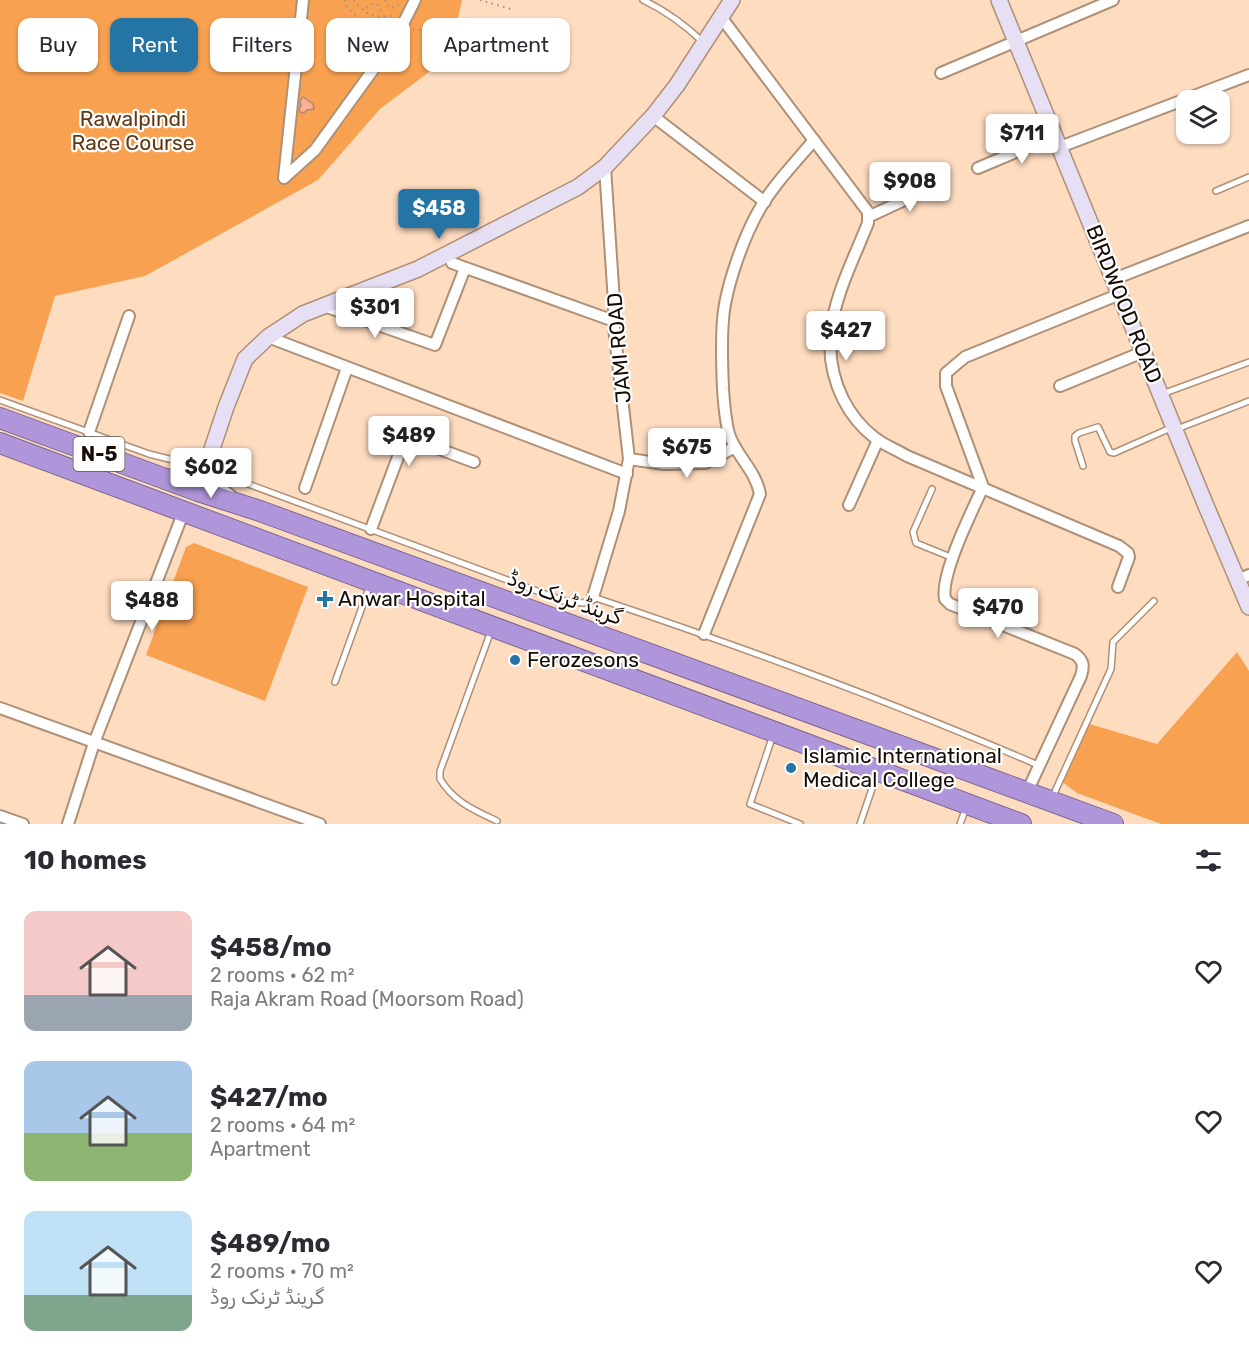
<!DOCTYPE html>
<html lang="en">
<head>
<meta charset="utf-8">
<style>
	:root { --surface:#fff; --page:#f7f7f7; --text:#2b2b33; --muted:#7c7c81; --accent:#2474a6 }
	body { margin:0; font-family:Rubik,Vazirmatn,sans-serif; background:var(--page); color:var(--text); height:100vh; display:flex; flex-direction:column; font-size:22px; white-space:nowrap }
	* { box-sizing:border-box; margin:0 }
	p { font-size:20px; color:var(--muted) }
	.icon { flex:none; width:33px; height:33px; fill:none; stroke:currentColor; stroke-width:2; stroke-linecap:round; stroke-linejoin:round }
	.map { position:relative; height:824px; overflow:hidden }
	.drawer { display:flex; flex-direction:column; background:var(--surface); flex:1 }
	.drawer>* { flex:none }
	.top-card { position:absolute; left:18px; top:18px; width:600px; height:54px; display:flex; gap:12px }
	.fabs { position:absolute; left:1176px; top:90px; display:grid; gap:12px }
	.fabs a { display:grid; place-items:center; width:54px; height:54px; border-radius:12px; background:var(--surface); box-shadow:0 2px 4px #0004; font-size:30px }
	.price { position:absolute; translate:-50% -51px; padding:0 14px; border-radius:6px; background:#fff; color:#222; font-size:20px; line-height:39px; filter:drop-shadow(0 2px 3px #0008) }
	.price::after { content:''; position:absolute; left:50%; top:36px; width:18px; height:14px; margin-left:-9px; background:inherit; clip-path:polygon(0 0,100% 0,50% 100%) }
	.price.active { background:var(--accent); color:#fff }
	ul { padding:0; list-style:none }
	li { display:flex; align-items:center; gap:18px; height:150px; padding:0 24px }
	li span { display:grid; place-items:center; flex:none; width:168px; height:120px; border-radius:12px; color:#555 }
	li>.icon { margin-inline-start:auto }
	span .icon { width:72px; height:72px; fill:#fffc; stroke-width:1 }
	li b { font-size:26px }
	h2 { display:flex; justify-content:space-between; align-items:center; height:72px; padding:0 24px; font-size:26px }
	.pill { padding:0 21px; border-radius:12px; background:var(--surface); box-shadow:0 2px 4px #0004; font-size:21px; line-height:54px }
	.pill.active { background:var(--accent); color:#fff }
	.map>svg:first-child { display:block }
	.green { fill:#f8a150 }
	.building { fill:#fbaf94; stroke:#b0897a; stroke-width:1.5 }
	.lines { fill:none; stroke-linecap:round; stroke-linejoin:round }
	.lane-casing { stroke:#af9076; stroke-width:8 }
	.street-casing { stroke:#af9076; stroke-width:14 }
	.secondary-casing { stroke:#af9076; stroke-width:18 }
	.highway-casing { stroke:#7a668f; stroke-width:22 }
	.path { stroke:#a98f7b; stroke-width:2; stroke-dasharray:1.5 4.5; stroke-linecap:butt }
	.lane { stroke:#fff; stroke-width:5 }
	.street { stroke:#fff; stroke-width:10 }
	.secondary { stroke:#e7e0f4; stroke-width:15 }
	.highway { stroke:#af96da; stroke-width:20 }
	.poi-dot { fill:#2474a6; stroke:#fff; stroke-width:2 }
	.labels { text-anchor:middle; stroke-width:4.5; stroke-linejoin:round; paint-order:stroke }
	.shield { fill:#fff; stroke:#5d554f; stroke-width:1.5 }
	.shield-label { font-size:20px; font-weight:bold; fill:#170c04 }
	.park-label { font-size:21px; fill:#5f3710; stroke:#fff }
	.street-label { font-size:21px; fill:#170c04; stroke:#fff }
	.poi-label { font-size:21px; fill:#170c04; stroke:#fff; text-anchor:start }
</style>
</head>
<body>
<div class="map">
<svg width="1249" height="824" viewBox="0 0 1249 824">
	<rect width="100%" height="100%" fill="#fedcc0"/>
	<g class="green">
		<polygon points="0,0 462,0 449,57 380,109 318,180 145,276 55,296 23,401 0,393"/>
		<polygon points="194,543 308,587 265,701 146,655 186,547"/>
		<polygon points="1237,652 1249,671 1249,824 1161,824 1077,793 1058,779 1083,722 1157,744"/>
	</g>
	<polygon class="building" points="303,97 313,104 314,109 307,110 304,113 300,112 299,109 301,106 300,101"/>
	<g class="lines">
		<defs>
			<g id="lane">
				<path d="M643,0C666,11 684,24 703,42"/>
				<polyline points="1216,191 1249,177"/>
				<polyline points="1162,394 1249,362"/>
				<path d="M0,400L149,454L205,468L564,601L584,603L593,597C743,647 892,702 1038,765"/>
				<polyline points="1177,429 1249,401"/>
				<polyline points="1083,466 1075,441 1075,436 1079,433 1098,427 1110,452 1114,453 1173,427"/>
				<polyline points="932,489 913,532 916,543 953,558"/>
				<path d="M491,631L440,771V779C454,802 474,810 497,821"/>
				<polyline points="335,682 370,585"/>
				<polyline points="773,735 750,804 800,824"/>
				<polyline points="1052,798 1111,669 1113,642 1154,601"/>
				<polyline points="860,824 877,774"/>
				<polyline points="960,824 966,808"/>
			</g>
			<g id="street">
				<polyline points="303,0 284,178 315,150 396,38 415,0"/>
				<path d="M721,17L868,212V223C844,283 812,336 843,399C850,413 862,428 875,438C884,445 897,450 907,456L1119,546L1128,553L1129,557L1118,587"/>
				<polyline points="941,73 1113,0"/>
				<polyline points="653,116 765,202"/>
				<polyline points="1060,147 1249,75"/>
				<polyline points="978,168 1056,135"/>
				<polyline points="868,217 941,183"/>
				<polyline points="452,263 614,321"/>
				<polyline points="1114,279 1249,226"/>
				<polyline points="324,306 435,345 465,268"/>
				<polyline points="268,337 627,474"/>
				<polyline points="1060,386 1143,352"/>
				<polyline points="89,432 129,316"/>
				<polyline points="629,459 664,464 705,463 735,447"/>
				<polyline points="167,476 205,468 212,482 230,495"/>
				<polyline points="305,488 347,368"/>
				<polyline points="849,505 878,440"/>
				<polyline points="371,529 404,441 410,438 474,462"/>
				<polyline points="1237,580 1249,575"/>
				<polyline points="593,597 619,511 629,459 614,327 614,302 605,167"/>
				<path d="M704,634L760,494C755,469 736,456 729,434C725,419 724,404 723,389C722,366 721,343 723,320C725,289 743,239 758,212C772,186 795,163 814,140"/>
				<polyline points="0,708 320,824"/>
				<path d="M1027,792L1081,676C1084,666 1084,661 1075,654L950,604L945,599C940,575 972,511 983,487L946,386V373L965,357L1120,294"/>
				<polyline points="0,816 23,824"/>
				<polyline points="68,824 94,743 184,511"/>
			</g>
			<g id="secondary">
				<polyline points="999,0 1204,501 1249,607"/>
				<polyline points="198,491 226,407 245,359 268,337 303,314 418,269 578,187 605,167 653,116 677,85 732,0"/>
			</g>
			<g id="highway">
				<polyline points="0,418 198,491 260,511 1113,824"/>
				<polyline points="0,443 1021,824"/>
			</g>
		</defs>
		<use href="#lane" class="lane-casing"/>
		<use href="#street" class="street-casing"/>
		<use href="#secondary" class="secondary-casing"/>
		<use href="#highway" class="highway-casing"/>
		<g class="path">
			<polyline points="345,0 346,6 366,25 389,28"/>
			<path d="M354,0C365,16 378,20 396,14"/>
			<polyline points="385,0 386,4 391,8 398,6 399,0"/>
			<polyline points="480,0 514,10"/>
			<polyline points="367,8 372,4 377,4 381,9 380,12"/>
			<polyline points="413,30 474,30 505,38"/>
		</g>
		<use href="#lane" class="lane"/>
		<use href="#street" class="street"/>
		<use href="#secondary" class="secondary"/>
		<use href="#highway" class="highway"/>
	</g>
	<g class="poi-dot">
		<path d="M322 590h6v6h6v6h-6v6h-6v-6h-6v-6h6z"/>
		<circle cx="515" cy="660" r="6"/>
		<circle cx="791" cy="768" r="6"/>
	</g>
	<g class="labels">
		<rect class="shield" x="73.5" y="437" width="51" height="34" rx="4.5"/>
		<g class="shield-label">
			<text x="99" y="461">N-5</text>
		</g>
		<g class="park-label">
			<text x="133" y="126">Rawalpindi<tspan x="133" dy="24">Race Course</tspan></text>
		</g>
		<g class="street-label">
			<text transform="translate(1124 304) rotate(68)" y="7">BIRDWOOD ROAD</text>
			<text transform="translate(619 348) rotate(-95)" y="7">JAMI ROAD</text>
			<text transform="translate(565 598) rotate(20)" y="7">گرینڈ ٹرنک روڈ</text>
		</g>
		<g class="poi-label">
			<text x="338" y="606">Anwar Hospital</text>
			<text x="527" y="667">Ferozesons</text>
			<text x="803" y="763">Islamic International<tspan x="803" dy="24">Medical College</tspan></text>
		</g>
	</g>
</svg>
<div class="fabs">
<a><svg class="icon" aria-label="layers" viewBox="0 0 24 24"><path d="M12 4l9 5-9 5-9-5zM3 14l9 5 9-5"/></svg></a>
</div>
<b class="price" style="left:1022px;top:165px">$711</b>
<b class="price" style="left:910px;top:213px">$908</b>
<b class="price active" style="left:439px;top:240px">$458</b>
<b class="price" style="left:375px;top:339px">$301</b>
<b class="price" style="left:846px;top:362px">$427</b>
<b class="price" style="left:409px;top:467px">$489</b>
<b class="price" style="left:687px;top:479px">$675</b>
<b class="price" style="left:211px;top:499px">$602</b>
<b class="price" style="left:152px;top:632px">$488</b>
<b class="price" style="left:998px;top:639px">$470</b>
<div class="top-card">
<a class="pill">Buy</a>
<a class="pill active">Rent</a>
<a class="pill">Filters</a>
<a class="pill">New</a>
<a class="pill">Apartment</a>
</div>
</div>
<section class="drawer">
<h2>10 homes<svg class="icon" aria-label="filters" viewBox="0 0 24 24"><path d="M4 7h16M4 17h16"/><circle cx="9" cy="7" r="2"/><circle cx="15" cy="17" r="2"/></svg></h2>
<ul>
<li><span style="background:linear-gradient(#f6c9c9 70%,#9aa5b1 0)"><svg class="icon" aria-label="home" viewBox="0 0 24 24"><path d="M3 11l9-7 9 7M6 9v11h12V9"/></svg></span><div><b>$458/mo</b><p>2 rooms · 62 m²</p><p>Raja Akram Road (Moorsom Road)</p></div><svg class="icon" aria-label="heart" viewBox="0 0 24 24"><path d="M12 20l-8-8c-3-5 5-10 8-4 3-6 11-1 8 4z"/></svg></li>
<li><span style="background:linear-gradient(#a9c7e8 60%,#8fb573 0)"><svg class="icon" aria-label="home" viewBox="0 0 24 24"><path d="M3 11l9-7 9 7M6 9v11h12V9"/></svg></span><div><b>$427/mo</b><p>2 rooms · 64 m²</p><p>Apartment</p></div><svg class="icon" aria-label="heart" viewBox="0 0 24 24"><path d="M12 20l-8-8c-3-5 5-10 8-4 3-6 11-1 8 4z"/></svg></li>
<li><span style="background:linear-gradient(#bfe0f5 70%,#7fa58c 0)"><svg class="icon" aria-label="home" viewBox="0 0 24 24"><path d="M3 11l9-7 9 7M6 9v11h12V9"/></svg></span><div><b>$489/mo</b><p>2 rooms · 70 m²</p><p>گرینڈ ٹرنک روڈ</p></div><svg class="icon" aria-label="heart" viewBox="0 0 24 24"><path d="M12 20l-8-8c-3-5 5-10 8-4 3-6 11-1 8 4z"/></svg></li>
</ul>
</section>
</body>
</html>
